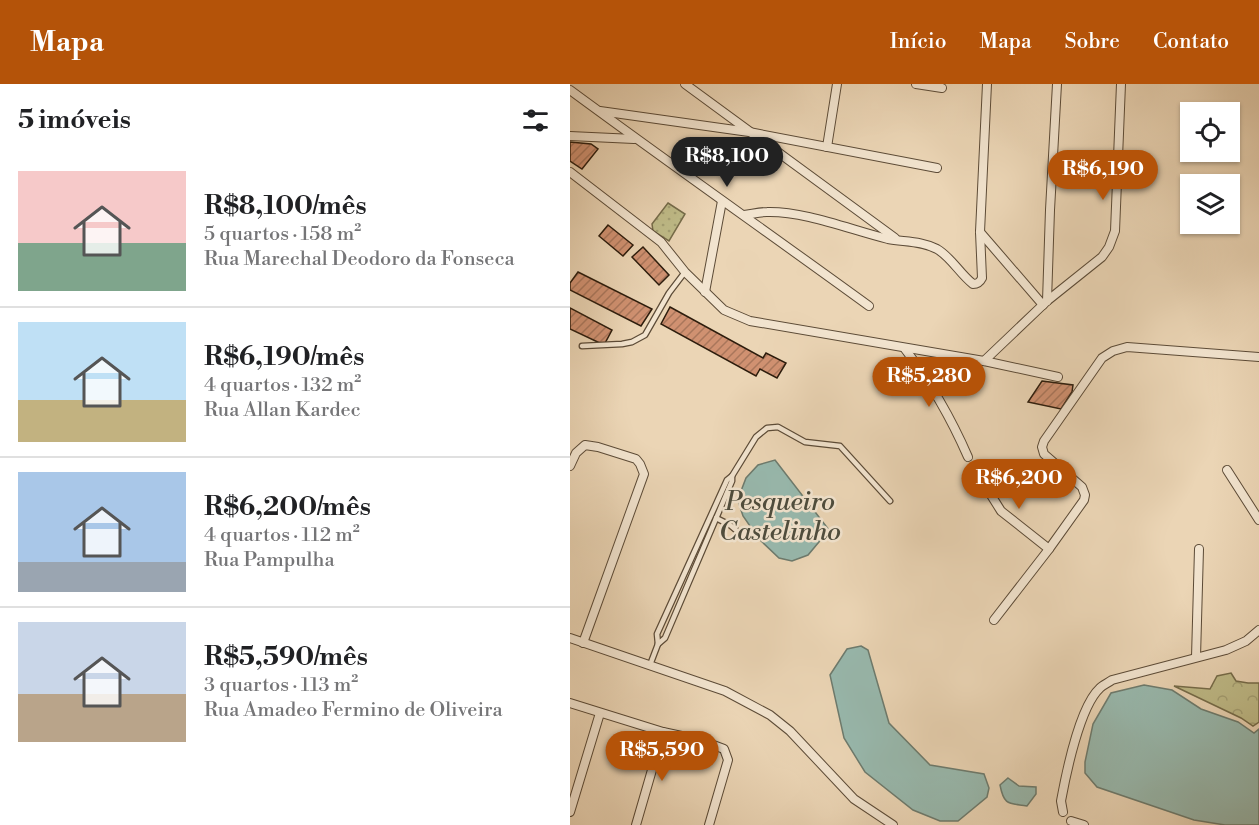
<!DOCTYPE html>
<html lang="pt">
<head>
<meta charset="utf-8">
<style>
	:root { --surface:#fff; --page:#f2f2f2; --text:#202124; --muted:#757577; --line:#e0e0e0; --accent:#b45309 }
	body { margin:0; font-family:"Libre Bodoni",serif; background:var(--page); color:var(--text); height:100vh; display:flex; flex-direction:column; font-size:22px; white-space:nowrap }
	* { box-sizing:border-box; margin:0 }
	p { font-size:20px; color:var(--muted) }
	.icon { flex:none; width:33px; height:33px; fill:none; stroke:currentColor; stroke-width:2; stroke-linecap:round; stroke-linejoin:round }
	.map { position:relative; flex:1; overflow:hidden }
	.drawer { display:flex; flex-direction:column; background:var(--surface); width:570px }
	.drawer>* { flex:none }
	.controls { position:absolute; left:610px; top:18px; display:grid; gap:12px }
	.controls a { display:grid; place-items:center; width:60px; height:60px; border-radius:0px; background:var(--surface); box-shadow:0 2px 4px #0004; font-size:30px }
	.price { position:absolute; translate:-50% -51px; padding:0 14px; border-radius:21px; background:var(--accent); color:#fff; font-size:20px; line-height:39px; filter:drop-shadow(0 2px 3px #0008) }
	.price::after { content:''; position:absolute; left:50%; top:36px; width:18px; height:14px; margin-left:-9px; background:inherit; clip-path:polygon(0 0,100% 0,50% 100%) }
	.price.current { background:#222; color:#fff }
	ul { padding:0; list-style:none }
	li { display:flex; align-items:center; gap:18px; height:150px; padding:0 18px }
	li+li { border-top:2px solid var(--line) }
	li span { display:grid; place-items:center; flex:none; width:168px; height:120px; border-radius:0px; color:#555 }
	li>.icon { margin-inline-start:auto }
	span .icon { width:72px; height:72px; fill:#fffc; stroke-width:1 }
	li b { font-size:26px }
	h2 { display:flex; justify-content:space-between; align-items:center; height:72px; padding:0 18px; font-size:26px }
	header { display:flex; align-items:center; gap:36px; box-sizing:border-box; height:84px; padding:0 30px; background:var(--accent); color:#fff }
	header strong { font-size:28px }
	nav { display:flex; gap:33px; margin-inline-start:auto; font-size:21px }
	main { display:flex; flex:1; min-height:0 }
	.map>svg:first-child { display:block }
	.grass { fill:url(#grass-dots); stroke:#766c4a; stroke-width:1.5 }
	.forest { fill:url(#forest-crowns); stroke:#766c4a; stroke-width:1.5 }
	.water { fill:#98b9ae; stroke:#6d7b6e; stroke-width:1.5 }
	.building { fill:url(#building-hatch); stroke:#2d1d0d; stroke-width:1.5 }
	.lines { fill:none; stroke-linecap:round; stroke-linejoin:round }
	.lane-casing { stroke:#5c4b37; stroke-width:7 }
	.street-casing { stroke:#5c4b37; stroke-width:10 }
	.lane { stroke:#f2e4cf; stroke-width:4.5 }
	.street { stroke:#f2e4cf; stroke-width:8 }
	.labels { text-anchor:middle; stroke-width:5; stroke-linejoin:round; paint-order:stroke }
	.water-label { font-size:26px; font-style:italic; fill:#4d4c3d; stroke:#f2e4cf }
</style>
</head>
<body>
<header>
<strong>Mapa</strong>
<nav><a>Início</a><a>Mapa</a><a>Sobre</a><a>Contato</a></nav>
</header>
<main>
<section class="drawer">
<h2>5 imóveis<svg class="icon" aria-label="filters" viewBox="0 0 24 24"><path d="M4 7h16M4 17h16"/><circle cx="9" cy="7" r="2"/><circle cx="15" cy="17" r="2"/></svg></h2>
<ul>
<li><span style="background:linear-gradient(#f6c9c9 60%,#7fa58c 0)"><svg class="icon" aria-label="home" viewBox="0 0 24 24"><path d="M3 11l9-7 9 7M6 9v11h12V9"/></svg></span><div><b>R$8,100/mês</b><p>5 quartos · 158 m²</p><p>Rua Marechal Deodoro da Fonseca</p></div></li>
<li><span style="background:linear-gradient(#bfe0f5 65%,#c2b280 0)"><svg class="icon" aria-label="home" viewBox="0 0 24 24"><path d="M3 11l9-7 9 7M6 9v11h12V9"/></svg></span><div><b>R$6,190/mês</b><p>4 quartos · 132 m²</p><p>Rua Allan Kardec</p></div></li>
<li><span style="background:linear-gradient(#a9c7e8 75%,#9aa5b1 0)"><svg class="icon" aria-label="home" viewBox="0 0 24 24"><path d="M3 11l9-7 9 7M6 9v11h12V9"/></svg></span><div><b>R$6,200/mês</b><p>4 quartos · 112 m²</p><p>Rua Pampulha</p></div></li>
<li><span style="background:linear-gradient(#c9d6e8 60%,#b9a48a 0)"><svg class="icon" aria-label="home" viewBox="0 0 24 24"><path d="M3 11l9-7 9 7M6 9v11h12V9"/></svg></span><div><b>R$5,590/mês</b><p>3 quartos · 113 m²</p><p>Rua Amadeo Fermino de Oliveira</p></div></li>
</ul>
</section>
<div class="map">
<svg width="689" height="741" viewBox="0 0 689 741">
	<defs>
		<pattern id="grass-dots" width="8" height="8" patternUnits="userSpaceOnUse" patternTransform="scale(1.5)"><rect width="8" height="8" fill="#bfbb88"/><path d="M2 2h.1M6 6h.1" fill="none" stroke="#a4a074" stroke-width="1.8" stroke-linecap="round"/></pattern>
		<pattern id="forest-crowns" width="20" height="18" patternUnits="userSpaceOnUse" patternTransform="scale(1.5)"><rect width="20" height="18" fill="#bfbb88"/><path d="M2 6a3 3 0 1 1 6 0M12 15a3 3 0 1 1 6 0" fill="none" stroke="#a4a074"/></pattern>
		<pattern id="building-hatch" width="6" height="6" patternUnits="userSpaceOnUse" patternTransform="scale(1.5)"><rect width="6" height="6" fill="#d09171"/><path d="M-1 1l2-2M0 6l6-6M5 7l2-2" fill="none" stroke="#a9765b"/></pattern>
	</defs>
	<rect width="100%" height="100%" fill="#ebd5b5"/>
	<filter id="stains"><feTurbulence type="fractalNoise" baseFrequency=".00333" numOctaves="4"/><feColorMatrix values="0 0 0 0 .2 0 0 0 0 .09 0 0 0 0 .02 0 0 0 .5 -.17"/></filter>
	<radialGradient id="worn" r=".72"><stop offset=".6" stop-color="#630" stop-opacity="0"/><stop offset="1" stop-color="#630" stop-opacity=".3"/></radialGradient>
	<polygon class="grass" points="98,119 115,130 99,157 83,147 82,140"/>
	<polygon class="forest" points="661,589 666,597 678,599 689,599 689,638 683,642 671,634 604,602 640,605 647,592"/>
	<g class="water">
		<polygon points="205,376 259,446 238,471 222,477 209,474 189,455 173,432 169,420 171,407 176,394 188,381"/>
		<polygon points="291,562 298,566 319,639 360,681 414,690 419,704 417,713 388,737 370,737 343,726 295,688 274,654 260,591 277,565"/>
		<polygon points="574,601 602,606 631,625 668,638 684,649 689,645 689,741 655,741 624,736 527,703 515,689 515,678 523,640 541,609"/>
		<path d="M438,694L449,702L466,703V710L457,722C439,719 434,722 430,701Z"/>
	</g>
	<g class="building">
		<polygon points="0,58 21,60 28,65 12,85 0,77"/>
		<polygon points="38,141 63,161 53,172 29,152"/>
		<polygon points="73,163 99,191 89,201 62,173"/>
		<polygon points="8,188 82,225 71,242 0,206 0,199"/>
		<polygon points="100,223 193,274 196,269 216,279 207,294 190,285 186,292 91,240"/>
		<polygon points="0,224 42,246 34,261 0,245"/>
		<polygon points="472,297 503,301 502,308 491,325 458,318"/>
	</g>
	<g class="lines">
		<defs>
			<g id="lane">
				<polyline points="12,262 52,260 62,258 75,251 99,209 115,188"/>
				<polyline points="146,434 160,441 173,452"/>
				<polyline points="88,560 95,554 162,397 162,392"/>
				<polyline points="80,581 88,560 87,550 157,396 162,392 186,353 197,344 208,343 235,358 270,362 320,417"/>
			</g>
			<g id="street">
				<polyline points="115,0 325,154"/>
				<polyline points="346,0 372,4"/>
				<path d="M0,6C99,79 200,150 299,222"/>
				<polyline points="30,27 179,48 367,84"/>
				<polyline points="0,52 64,55"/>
				<polyline points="257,63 267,0"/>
				<polyline points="0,88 91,158 115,188 154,226 180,237 414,277 488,293"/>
				<path d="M174,131C182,130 190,128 197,128C235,127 281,146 318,155C334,158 352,157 367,165C381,173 390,190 403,200C408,200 410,198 412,194L410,148L417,0"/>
				<polyline points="410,148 473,221"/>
				<polyline points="135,208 152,117"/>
				<polyline points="477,217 480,126 487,0"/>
				<path d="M335,265C361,299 381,334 398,373"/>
				<polyline points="414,277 477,217 532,173 539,163 545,147 551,0"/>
				<polyline points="0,382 6,369 15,361 28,363 66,375 70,380 74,390 13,559"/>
				<polyline points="657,386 689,436"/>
				<polyline points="411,395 431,427 479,465"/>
				<polyline points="424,536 479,465 514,416 515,411 512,403 474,370 472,363 474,357 532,274 543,267 557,263 689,273"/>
				<polyline points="0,554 155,607 200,631 220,647 284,715 323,741"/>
				<polyline points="626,573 629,465"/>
				<polyline points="0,619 93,648 130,656 154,665 158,676 139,741"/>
				<polyline points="0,728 30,629"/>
				<path d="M493,728L491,717C496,690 510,622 530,604C533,601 538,599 542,596L656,566L676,557L689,546"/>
				<polyline points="501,737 514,741"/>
				<polyline points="66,741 93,648"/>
			</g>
		</defs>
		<use href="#lane" class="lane-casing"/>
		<use href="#street" class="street-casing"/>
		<use href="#lane" class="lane"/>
		<use href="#street" class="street"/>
	</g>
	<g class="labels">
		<g class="water-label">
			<text x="210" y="426">Pesqueiro<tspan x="210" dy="30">Castelinho</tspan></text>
		</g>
	</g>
	<rect width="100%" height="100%" filter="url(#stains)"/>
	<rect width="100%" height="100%" fill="url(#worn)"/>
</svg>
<div class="controls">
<a><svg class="icon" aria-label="locate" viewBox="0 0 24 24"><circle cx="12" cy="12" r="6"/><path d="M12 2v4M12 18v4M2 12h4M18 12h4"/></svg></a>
<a><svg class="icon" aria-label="layers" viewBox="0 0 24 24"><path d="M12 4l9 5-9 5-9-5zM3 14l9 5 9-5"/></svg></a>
</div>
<b class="price current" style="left:157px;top:104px">R$8,100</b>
<b class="price" style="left:533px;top:117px">R$6,190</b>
<b class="price" style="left:359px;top:324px">R$5,280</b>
<b class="price" style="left:449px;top:426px">R$6,200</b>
<b class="price" style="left:92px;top:698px">R$5,590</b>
</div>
</main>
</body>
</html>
